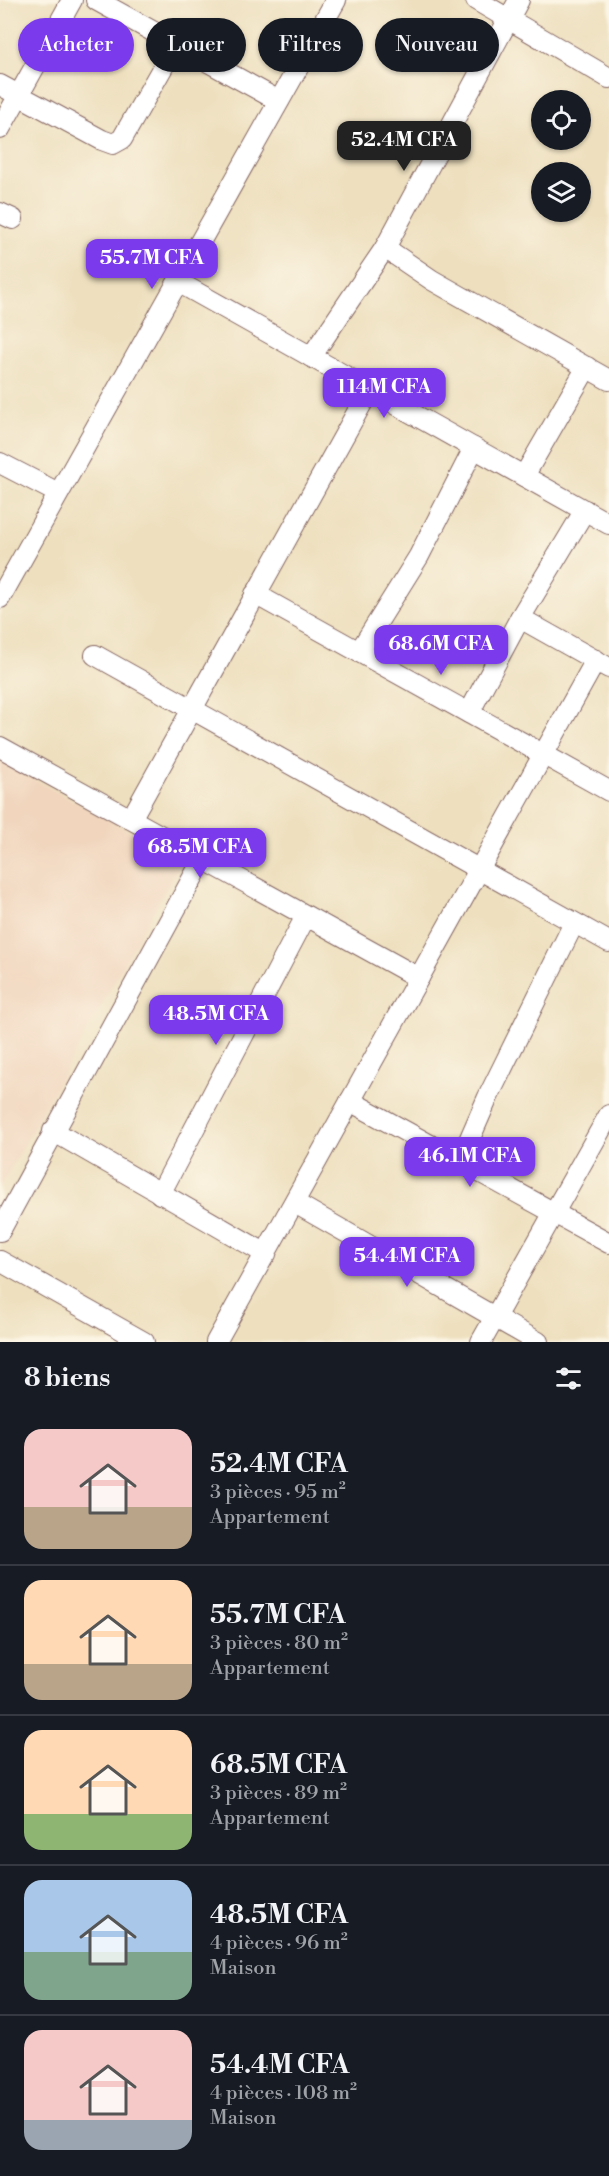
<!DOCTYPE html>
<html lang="fr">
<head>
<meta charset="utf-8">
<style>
	:root { --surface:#171b24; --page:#20242c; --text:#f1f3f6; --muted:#9ea1a6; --line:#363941; --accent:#7c3aed }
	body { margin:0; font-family:"Libre Bodoni",serif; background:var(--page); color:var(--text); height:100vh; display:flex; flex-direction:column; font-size:22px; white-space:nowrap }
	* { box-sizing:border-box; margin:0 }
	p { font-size:20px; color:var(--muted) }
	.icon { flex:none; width:33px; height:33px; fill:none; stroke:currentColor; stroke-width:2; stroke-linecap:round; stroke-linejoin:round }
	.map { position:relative; height:1342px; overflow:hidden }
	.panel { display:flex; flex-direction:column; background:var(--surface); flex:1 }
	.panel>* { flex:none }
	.guide { position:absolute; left:18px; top:18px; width:573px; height:54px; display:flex; gap:12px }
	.fabs { position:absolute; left:531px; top:90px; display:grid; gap:12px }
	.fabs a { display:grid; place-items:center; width:60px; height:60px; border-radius:50%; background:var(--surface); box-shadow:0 2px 4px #0004; font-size:30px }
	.price { position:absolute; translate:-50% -51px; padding:0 14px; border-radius:12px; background:var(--accent); color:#fff; font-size:20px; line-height:39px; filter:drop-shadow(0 2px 3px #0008) }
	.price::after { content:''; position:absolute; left:50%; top:36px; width:18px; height:14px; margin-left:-9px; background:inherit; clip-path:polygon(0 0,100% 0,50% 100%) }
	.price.active { background:#222; color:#fff }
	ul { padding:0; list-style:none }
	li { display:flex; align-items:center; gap:18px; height:150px; padding:0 24px }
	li+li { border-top:2px solid var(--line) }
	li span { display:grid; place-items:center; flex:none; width:168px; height:120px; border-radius:18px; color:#555 }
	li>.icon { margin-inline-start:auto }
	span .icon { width:72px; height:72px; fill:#fffc; stroke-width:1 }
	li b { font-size:26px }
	h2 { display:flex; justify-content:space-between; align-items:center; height:72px; padding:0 24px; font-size:26px }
	.pill { padding:0 21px; border-radius:27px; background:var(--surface); box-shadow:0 2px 4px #0004; font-size:21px; line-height:54px }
	.pill.active { background:var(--accent); color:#fff }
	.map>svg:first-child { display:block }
	.built { fill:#f1d5bd }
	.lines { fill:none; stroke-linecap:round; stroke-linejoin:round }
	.minor-casing { stroke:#83635f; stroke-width:22 }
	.minor { stroke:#fff; stroke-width:20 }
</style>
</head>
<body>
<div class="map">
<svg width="609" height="1342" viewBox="0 0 609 1342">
	<rect width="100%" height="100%" fill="#fcf5e5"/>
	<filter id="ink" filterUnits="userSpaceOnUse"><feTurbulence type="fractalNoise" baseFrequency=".0167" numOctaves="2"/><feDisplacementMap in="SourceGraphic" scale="12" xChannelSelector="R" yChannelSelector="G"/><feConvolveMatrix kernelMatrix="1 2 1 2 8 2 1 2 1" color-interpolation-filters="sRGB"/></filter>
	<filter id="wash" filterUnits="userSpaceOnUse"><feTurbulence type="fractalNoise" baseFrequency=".008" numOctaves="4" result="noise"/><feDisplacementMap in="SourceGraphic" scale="24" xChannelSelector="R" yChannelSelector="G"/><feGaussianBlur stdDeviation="1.35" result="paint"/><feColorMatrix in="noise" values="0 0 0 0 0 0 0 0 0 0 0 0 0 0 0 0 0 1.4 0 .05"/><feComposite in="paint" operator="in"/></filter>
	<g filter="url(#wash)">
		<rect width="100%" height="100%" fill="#eee0bf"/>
		<polygon class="built" points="0,761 182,860 0,1188"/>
	</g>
	<g filter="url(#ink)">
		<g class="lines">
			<defs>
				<g id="minor">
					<polyline points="96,0 279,101"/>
					<polyline points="476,0 609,78"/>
					<polyline points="0,85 102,140 113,144 122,139 176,44"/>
					<polyline points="0,129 72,0"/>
					<polyline points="0,213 13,219"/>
					<polyline points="385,248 432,280 609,380"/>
					<polyline points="178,282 609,524"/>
					<polyline points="311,357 385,248 519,0"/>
					<polyline points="0,463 58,493"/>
					<polyline points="524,476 587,367"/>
					<polyline points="255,594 609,791"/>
					<polyline points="0,598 336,0"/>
					<polyline points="520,618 609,668"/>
					<polyline points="359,652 419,556 474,448"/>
					<polyline points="95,655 609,942"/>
					<polyline points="469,713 520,618 585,510"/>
					<polyline points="0,747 419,978"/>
					<polyline points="131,819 370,389"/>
					<polyline points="350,1101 609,1243"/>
					<polyline points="53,1131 266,1254"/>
					<polyline points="460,1161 488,1097 574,923"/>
					<polyline points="160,1194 306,916"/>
					<polyline points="295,1203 538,1342"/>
					<polyline points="0,1231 203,859"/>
					<polyline points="0,1261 144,1342"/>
					<path d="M216,1342C344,1116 469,888 596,660"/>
					<polyline points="481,1342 609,1115"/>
				</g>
			</defs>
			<use href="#minor" class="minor-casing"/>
			<use href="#minor" class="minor"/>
		</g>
	</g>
</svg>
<div class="fabs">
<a><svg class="icon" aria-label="locate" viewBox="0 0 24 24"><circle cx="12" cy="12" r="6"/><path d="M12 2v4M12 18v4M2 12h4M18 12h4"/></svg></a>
<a><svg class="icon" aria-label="layers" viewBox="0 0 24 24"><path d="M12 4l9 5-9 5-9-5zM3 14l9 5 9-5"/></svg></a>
</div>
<b class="price active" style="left:404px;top:172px">52.4M CFA</b>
<b class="price" style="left:152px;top:290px">55.7M CFA</b>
<b class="price" style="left:384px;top:419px">114M CFA</b>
<b class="price" style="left:441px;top:676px">68.6M CFA</b>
<b class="price" style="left:200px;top:879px">68.5M CFA</b>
<b class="price" style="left:216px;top:1046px">48.5M CFA</b>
<b class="price" style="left:470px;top:1188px">46.1M CFA</b>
<b class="price" style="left:407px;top:1288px">54.4M CFA</b>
<div class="guide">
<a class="pill active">Acheter</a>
<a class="pill">Louer</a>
<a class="pill">Filtres</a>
<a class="pill">Nouveau</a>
</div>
</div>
<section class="panel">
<h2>8 biens<svg class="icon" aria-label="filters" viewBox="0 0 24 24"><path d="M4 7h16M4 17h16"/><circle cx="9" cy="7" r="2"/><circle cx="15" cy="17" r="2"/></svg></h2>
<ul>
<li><span style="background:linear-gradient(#f6c9c9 65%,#b9a48a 0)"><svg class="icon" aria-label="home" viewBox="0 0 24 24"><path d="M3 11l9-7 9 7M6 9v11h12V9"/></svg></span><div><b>52.4M CFA</b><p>3 pièces · 95 m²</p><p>Appartement</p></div></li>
<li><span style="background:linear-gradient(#ffd9b3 70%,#b9a48a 0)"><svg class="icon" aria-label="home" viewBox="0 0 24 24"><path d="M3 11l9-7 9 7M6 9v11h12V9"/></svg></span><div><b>55.7M CFA</b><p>3 pièces · 80 m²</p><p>Appartement</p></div></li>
<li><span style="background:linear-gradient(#ffd9b3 70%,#8fb573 0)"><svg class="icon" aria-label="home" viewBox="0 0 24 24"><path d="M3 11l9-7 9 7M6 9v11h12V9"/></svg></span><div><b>68.5M CFA</b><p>3 pièces · 89 m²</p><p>Appartement</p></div></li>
<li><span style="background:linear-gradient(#a9c7e8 60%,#7fa58c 0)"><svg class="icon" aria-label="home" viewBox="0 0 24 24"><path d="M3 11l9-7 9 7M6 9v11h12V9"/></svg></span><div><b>48.5M CFA</b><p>4 pièces · 96 m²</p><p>Maison</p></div></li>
<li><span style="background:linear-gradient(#f6c9c9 75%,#9aa5b1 0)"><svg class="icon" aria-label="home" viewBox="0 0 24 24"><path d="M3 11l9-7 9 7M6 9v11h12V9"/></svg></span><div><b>54.4M CFA</b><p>4 pièces · 108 m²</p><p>Maison</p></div></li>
</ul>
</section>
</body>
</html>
